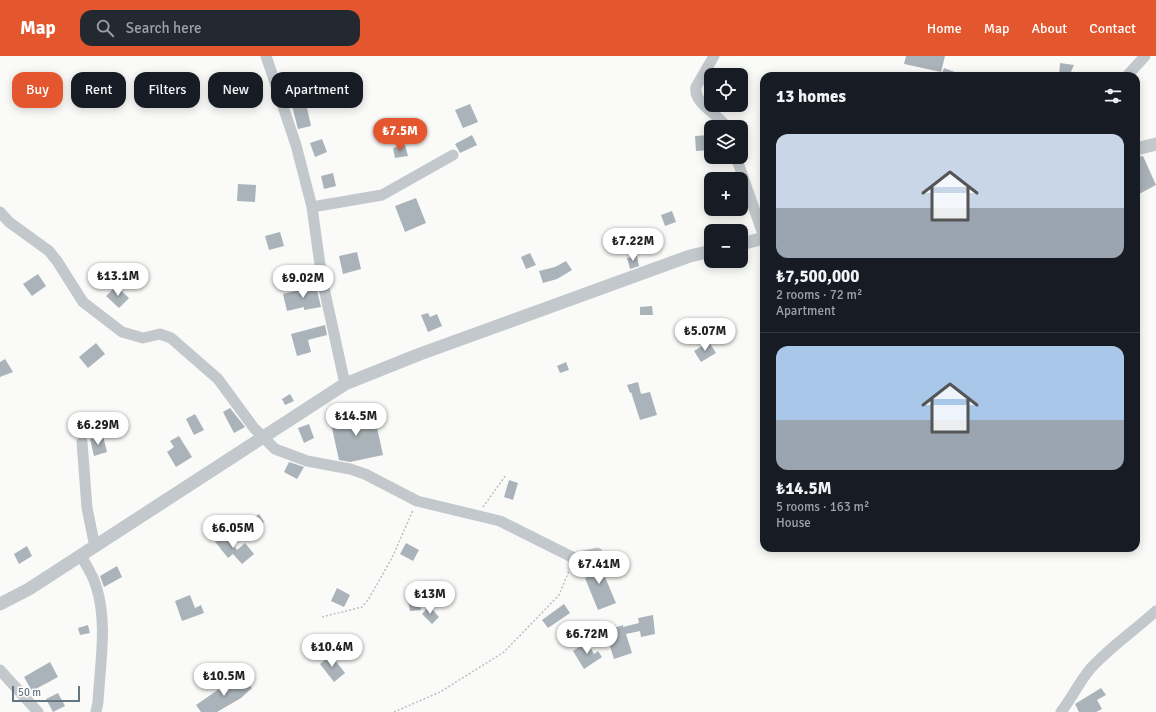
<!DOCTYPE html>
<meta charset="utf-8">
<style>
:root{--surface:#171b24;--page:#242831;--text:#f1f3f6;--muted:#9ea1a6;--line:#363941;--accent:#e4572e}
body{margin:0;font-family:Signika,sans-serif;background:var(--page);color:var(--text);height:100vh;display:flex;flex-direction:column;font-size:15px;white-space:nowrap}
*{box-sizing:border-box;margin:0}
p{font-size:13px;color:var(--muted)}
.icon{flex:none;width:22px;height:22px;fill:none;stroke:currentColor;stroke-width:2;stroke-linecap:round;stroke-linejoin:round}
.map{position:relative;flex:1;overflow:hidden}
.details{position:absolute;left:760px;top:16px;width:380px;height:480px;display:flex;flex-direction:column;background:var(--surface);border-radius:12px;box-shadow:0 2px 10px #0003}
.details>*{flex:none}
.banner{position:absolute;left:12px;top:16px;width:380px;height:36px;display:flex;gap:8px}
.buttons{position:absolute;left:704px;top:12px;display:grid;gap:8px}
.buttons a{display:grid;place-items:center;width:44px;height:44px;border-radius:8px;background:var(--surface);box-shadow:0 2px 10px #0003;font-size:20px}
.scale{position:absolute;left:12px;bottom:10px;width:68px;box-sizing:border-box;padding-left:4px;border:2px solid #657683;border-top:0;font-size:11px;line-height:14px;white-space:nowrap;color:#657683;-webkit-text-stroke:3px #fff;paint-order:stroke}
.price{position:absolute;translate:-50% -34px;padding:0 9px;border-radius:14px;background:#fff;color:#222;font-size:13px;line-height:26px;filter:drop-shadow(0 1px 2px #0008)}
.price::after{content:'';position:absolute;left:50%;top:24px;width:12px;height:9px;margin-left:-6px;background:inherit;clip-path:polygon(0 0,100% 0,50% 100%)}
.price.on{background:var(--accent);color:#fff}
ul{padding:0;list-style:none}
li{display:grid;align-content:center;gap:8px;height:212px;padding:0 16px}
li+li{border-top:1px solid var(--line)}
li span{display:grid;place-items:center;height:124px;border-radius:12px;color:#555}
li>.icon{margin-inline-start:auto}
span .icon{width:72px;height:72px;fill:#fffc;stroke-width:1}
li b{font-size:17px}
h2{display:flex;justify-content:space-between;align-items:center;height:48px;padding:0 16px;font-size:17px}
.pill{padding:0 14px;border-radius:12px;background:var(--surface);box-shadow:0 2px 10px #0003;font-size:14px;line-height:36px}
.pill.on{background:var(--accent);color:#fff}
header{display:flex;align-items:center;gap:24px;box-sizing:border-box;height:56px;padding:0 20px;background:var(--accent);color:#fff}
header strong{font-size:19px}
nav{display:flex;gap:22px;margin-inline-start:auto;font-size:14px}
.search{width:280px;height:36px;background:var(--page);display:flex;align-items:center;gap:10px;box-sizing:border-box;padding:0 14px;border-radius:12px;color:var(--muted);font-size:15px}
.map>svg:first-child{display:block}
.building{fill:#aab3b9}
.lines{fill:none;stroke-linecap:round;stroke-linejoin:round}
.path{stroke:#bbbfc2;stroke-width:1.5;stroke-dasharray:2 2;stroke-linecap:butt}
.minor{stroke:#c3c8cc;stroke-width:11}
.tertiary{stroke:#c3c8cc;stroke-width:13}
</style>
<header>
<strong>Map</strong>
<div class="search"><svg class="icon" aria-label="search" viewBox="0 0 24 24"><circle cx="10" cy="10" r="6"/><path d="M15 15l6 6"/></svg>Search here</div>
<nav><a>Home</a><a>Map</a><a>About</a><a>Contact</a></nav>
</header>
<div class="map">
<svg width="1156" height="656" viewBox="0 0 1156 656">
<rect width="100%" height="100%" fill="#fafaf8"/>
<path class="building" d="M906 0H945L941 16 904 8Z
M1060 7 1074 9 1069 20H1059Z
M944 12 963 19V20H941Z
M306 47 311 70 298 73 292 50Z
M470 48 478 66 463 72 455 54Z
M472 79 477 89 460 97 455 88Z
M711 79V94L696 95 695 80Z
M322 83 327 96 315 101 310 87Z
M405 89 408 100 395 102 393 92Z
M1143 100 1156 129 1139 138 1136 133V101Z
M333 117 336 130 324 133 321 120Z
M238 128 256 129 255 146 237 145Z
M416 142 426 167 405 176 395 150Z
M672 155 676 166 665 170 661 159Z
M280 176 284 190 269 194 265 180Z
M357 196 361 213 343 218 339 200Z
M530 197 536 209 526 213 521 201Z
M637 200 639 210 630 213 627 202Z
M566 205 572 214 557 223 543 227 539 215 555 211Z
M38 218 46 230 32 240 23 228Z
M116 230 129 242 119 252 106 240Z
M316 230 321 251 304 254V251L287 255 283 238Z
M652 250 653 259H640V251Z
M428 257 430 261 437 258 442 270 428 276 421 259Z
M325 269 327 279 308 284 311 296 297 300 291 278Z
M709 286 716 297 701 306 694 295Z
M96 287 105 298 88 312 79 301Z
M5 303 13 316 0 321V306Z
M566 306 569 314 560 317 557 310Z
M638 326 641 338 650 336 657 359 640 364 631 336 630 337 627 329Z
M290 338 294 345 285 349 282 343Z
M230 352 245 371 234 377 223 356Z
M369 352V368L376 367 383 399 350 406 339 404 330 363 355 358V353Z
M195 358 204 374 194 379 186 363Z
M309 368 314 382 304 387 298 372Z
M103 380 107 396 94 400 90 383Z
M179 380 192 401 176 411 167 396 174 391 170 385Z
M289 406 304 411 297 423 284 416Z
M509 424 518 427 513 444 504 441Z
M259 458 264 466 254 473 248 465Z
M222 476 237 494 245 487 254 498 242 508 233 498 228 502 213 483Z
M406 487 419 494 413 505 400 498Z
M27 490 32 500 19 508 14 498Z
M602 502 606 512 602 514 616 547 598 554 585 522 591 520 586 509Z
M117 510 122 521 104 531 100 520Z
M337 532 350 539 344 551 331 545Z
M190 539 195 552 201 549 204 557 182 565 175 545Z
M419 539 421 554 410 555 407 540Z
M564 548 570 557 548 572 542 564Z
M429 550 439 561 432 568 422 558Z
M653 559 655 578 641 581 640 575 626 578 632 597 614 603 605 575 623 569V571L639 567 638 562Z
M88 569 90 577 80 579 78 572Z
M587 586 594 598 598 595 602 601 584 613 573 595Z
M331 599 345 617 334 626 320 608Z
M50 606 58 621 32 635 24 621Z
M242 621 252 632 241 642 217 656H201L196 649 222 631 225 636Z
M1101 632 1106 639 1097 644 1102 653 1096 656H1079L1075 648Z
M58 637 65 650 53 656 46 643Z"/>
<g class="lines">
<path class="path" d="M483 451 506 419
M322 561 362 551 368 544 392 502 413 454
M394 656 440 636 504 596 559 539 571 510"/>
<path class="minor" d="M266 0 296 89 312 151 322 223 345 328
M714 0 696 31C693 48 719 58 726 71
M1127 20 1145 0
M736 101 764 181
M312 151 382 139 453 99
M0 156 9 166 49 195 57 205 83 246 122 276 143 282 160 278 171 282 218 323 254 372 275 393 307 405 350 413 365 418 417 445 500 465 574 502 597 497
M82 386 87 452 95 491
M81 500C86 509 93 519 96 530 108 566 100 608 98 646L96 656
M0 614 38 656
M1061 656C1072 642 1079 626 1091 612 1110 591 1135 574 1156 555"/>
<path class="tertiary" d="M1136 93 1156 88
M741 188 764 182
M0 548 29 533 345 328 420 298 690 200 711 195"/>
</g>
</svg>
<div class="buttons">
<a><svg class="icon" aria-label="locate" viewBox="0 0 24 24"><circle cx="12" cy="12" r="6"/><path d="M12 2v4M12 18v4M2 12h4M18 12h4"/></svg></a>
<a><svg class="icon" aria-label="layers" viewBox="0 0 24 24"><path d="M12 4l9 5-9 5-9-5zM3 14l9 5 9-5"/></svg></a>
<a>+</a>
<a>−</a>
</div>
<div class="scale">50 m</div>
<b class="price on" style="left:400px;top:96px">₺7.5M</b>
<b class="price" style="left:633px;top:206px">₺7.22M</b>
<b class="price" style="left:118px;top:241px">₺13.1M</b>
<b class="price" style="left:303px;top:243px">₺9.02M</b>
<b class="price" style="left:705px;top:296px">₺5.07M</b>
<b class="price" style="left:356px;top:381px">₺14.5M</b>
<b class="price" style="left:98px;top:390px">₺6.29M</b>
<b class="price" style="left:233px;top:493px">₺6.05M</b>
<b class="price" style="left:599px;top:529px">₺7.41M</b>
<b class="price" style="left:430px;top:559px">₺13M</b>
<b class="price" style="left:587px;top:599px">₺6.72M</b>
<b class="price" style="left:332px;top:612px">₺10.4M</b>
<b class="price" style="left:224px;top:641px">₺10.5M</b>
<div class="banner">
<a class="pill on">Buy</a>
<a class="pill">Rent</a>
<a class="pill">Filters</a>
<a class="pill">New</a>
<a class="pill">Apartment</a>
</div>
<section class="details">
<h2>13 homes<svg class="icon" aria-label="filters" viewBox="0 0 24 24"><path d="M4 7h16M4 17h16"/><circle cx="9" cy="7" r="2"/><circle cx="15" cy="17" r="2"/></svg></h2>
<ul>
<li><span style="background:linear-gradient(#c9d6e8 60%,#9aa5b1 0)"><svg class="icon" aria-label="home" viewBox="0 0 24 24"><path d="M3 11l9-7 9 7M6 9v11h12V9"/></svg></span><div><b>₺7,500,000</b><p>2 rooms · 72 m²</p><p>Apartment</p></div></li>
<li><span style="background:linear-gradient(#a9c7e8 60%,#9aa5b1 0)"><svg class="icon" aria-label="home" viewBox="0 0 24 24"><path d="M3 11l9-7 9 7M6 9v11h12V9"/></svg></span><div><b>₺14.5M</b><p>5 rooms · 163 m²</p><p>House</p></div></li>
</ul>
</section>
</div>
